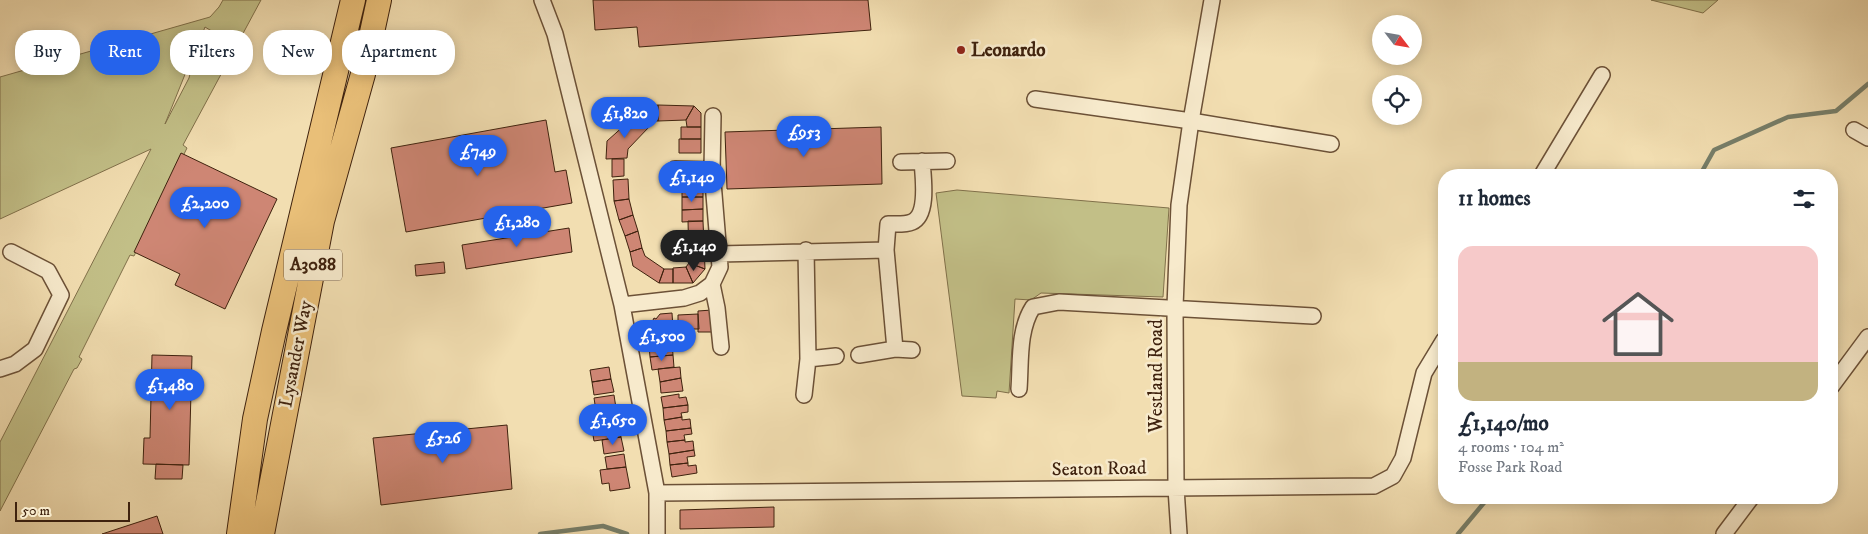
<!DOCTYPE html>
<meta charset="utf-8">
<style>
:root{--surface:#fff;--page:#f6f6f7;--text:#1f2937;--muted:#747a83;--line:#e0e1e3;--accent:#2563eb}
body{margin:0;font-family:"IM FELL DW Pica",serif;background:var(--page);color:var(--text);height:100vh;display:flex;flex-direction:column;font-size:19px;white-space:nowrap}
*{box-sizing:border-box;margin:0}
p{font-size:16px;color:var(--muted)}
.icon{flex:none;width:28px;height:28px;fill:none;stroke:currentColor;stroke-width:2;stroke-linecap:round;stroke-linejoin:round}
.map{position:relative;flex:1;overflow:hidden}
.sheet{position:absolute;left:1438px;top:169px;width:400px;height:335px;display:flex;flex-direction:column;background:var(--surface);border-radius:20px;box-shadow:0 2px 12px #0003}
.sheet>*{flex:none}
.hud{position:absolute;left:15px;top:30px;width:475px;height:45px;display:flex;gap:10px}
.needle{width:32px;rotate:121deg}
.controls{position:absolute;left:1372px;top:15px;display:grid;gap:10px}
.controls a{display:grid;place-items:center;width:50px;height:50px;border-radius:50%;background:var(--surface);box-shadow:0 2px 12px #0003;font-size:25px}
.scale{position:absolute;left:15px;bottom:12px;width:115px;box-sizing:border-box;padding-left:5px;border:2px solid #3f220e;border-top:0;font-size:14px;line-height:18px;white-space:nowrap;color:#3f220e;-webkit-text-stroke:4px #f7eacc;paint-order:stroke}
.price{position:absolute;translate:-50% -42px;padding:0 11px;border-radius:18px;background:var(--accent);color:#fff;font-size:16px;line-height:32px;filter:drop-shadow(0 1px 2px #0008)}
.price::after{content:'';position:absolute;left:50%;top:30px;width:15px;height:11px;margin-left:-8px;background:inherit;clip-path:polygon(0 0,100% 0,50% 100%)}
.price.active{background:#222;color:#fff}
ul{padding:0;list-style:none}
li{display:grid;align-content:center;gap:10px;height:265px;padding:0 20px}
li+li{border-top:1px solid var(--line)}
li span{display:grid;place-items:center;height:155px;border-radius:15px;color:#555}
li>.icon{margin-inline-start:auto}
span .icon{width:90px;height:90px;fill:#fffc;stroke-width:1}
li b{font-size:21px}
h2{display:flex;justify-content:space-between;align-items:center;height:60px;padding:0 20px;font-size:21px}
.chip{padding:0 18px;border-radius:20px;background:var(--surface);box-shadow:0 2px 12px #0003;font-size:18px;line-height:45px}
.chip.active{background:var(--accent);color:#fff}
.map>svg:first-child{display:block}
.green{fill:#c2bf87;stroke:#80704a;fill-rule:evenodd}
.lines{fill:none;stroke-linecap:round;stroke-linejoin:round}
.stream{stroke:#777f6a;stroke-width:4.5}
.building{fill:#ce8674;stroke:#3f220e}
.minor-casing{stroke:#6c5137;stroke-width:18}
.primary-casing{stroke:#3f220e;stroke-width:26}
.minor{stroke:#f7eacc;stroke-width:15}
.primary{stroke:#e9bf78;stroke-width:24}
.poi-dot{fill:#8f2418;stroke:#f7eacc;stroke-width:2}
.labels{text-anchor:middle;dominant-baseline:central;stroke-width:5;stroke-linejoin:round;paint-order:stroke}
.shield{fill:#f7eacc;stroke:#765e47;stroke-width:1}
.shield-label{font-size:18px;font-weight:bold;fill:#3f220e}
.poi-label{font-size:19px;font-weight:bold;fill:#3f220e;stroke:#f7eacc;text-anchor:start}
.street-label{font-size:19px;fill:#3f220e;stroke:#f7eacc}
</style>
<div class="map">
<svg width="1868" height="534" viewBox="0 0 1868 534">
<rect width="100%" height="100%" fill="#f2deb1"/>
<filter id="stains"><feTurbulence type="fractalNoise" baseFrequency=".004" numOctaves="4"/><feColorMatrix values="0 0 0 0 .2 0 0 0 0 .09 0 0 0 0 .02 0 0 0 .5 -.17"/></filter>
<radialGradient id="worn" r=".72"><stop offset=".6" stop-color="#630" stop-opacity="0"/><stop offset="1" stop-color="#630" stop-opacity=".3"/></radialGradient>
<path class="green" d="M223 0H261L183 145 187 148 134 256 130 255 79 357 82 359 77 368 74 369 0 511V442L151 149 0 219V77L210 17 219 7ZM205 27 215 33 203 48 193 57ZM190 62 192 66 189 78 165 124Z
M1651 0H1718L1703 13Z
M957 190 1169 208 1163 297 1041 293 1031 300 1015 299 1009 393 997 391 996 398 962 396 936 193Z"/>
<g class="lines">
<path class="stream" d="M1700 175 1714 150 1788 117 1836 111 1868 84
M540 534 603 526 627 534
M1458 534 1488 498"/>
</g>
<path class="building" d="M593 0H868L871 30 639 47 637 27 595 30Z
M658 105 694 106 686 120 658 121Z
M658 105V121H653L647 126 636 115 647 106Z
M694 106 701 113V127H687L686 120Z
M636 115 649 127 628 149 627 158 606 159 607 141Z
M546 120 555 172 566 170 572 203 406 232 391 148Z
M681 127H701V139H681Z
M881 127 882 184 727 189 725 132Z
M679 139H701V153H679Z
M181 153 277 199 225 309 175 285 180 274 134 252Z
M612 159H624V176L612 177Z
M628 179 629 199 614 201 613 180Z
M703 185V197H682V186Z
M682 197H703V209L682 210Z
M629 199 633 215 619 220 614 201Z
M703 209V221L682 222V210Z
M633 215 638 231 625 236 619 220Z
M688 221H703L705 269 689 263Z
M569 228 572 252 466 269 462 245Z
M638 231 642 248 630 252 625 236Z
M642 248 645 256 664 269 659 283 633 266 630 252Z
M444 262 445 273 416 276 415 265Z
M689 263 705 269 693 283 686 267Z
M686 267 693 283H673V268Z
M664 269H673V283H659Z
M712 310V332H698V311Z
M672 313 673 328 667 329 663 336V343L649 345 647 332 654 318 656 319 660 314Z
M698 314 699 329H678V315Z
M672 342 673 355 650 357 649 345Z
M152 355 192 356 189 465 143 464 144 438H150Z
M673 355 674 367 652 370 650 357Z
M609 367 611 379 592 382 590 370Z
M680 367 681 378 660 382 658 369Z
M681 378 683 391 661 393 660 382Z
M611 379 614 392 594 395 592 382Z
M679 394V398L686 397 688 405 663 408 661 397Z
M614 395 616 408 596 411 594 398Z
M688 405V412L681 413 682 417 664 420 663 408Z
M616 408 618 420 598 423 596 411Z
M682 417V420L690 419 691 428 666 431 664 420Z
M507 425 512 489 381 505 373 438Z
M619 425 621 437 594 441 592 429Z
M691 428 692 434 684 435 685 440 667 442 666 431Z
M621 437 624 451 604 454 602 440Z
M685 440V442L693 441 694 450 669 454 667 442Z
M694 450 695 456 687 457 688 463 670 465 669 454Z
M624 454 626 467 607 469 605 457Z
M688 463V466L696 465 697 473 672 477 670 465Z
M156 464 183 465 182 479H155Z
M626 467 630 488 610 491 609 483 602 484 600 470Z
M774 507V527L680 529V510Z
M157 516 163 534H102Z"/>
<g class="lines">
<defs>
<path id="minor" d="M542 0 555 34 622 305 657 493V534
M1035 99 1191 121 1331 144
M1854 130 1868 138
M901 162 947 161
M675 169 712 170
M1542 175 1602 75
M718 254 886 250
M712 284 717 308 721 347
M622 305 684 298 700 293 712 284 720 267 712 170 713 116
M895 349 886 250 888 224C895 224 905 225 912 222 929 215 923 176 922 161
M859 355 895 349 912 350
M808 359 836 356
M0 369 15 364 35 349 61 295 48 271 11 252
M1831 387 1868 337
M1019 389C1021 362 1018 330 1033 307L1059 302 1313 316
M804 395 808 359 806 250
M657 493 1374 486 1393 476 1403 458 1424 373 1444 340
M1179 534 1176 488 1175 307 1179 205 1191 121 1212 0
M1724 534 1751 498"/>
<path id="primary" d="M239 534 255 419 274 331 353 0
M262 534 322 221 363 74 379 0"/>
</defs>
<use href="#minor" class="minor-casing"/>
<use href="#primary" class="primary-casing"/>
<use href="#minor" class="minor"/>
<use href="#primary" class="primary"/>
</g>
<circle class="poi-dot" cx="961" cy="50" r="5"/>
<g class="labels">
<rect class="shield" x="284" y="249.5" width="58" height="31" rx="4"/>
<g class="shield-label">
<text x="313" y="265">A3088</text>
</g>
<g class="poi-label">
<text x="971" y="50">Leonardo</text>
</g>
<g class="street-label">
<text transform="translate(296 354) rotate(-79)">Lysander Way</text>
<text transform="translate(1156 376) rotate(-90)">Westland Road</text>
<text transform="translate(1099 469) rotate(-1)">Seaton Road</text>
</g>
</g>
<rect width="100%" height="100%" filter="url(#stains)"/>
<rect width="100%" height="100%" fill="url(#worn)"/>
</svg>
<div class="controls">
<a><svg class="needle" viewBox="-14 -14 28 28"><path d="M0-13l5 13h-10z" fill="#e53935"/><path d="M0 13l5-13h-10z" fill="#747a83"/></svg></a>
<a><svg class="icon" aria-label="locate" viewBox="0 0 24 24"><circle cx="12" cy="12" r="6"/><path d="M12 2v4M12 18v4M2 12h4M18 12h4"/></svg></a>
</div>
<div class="scale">50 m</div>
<b class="price" style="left:625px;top:139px">£1,820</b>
<b class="price" style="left:804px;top:158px">£953</b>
<b class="price" style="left:478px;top:177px">£749</b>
<b class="price" style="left:692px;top:203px">£1,140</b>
<b class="price" style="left:205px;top:229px">£2,200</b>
<b class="price" style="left:517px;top:248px">£1,280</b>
<b class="price active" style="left:694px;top:272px">£1,140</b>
<b class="price" style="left:662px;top:362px">£1,500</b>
<b class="price" style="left:170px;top:411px">£1,480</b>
<b class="price" style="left:613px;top:446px">£1,650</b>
<b class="price" style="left:443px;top:464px">£526</b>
<div class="hud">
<a class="chip">Buy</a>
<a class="chip active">Rent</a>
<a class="chip">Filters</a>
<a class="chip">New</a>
<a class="chip">Apartment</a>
</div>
<section class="sheet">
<h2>11 homes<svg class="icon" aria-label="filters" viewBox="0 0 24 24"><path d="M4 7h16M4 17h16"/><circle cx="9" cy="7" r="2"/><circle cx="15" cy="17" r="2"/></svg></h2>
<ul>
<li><span style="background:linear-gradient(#f6c9c9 75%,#c2b280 0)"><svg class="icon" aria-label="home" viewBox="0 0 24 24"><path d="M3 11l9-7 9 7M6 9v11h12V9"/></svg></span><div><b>£1,140/mo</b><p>4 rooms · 104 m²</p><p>Fosse Park Road</p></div></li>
</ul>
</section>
</div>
